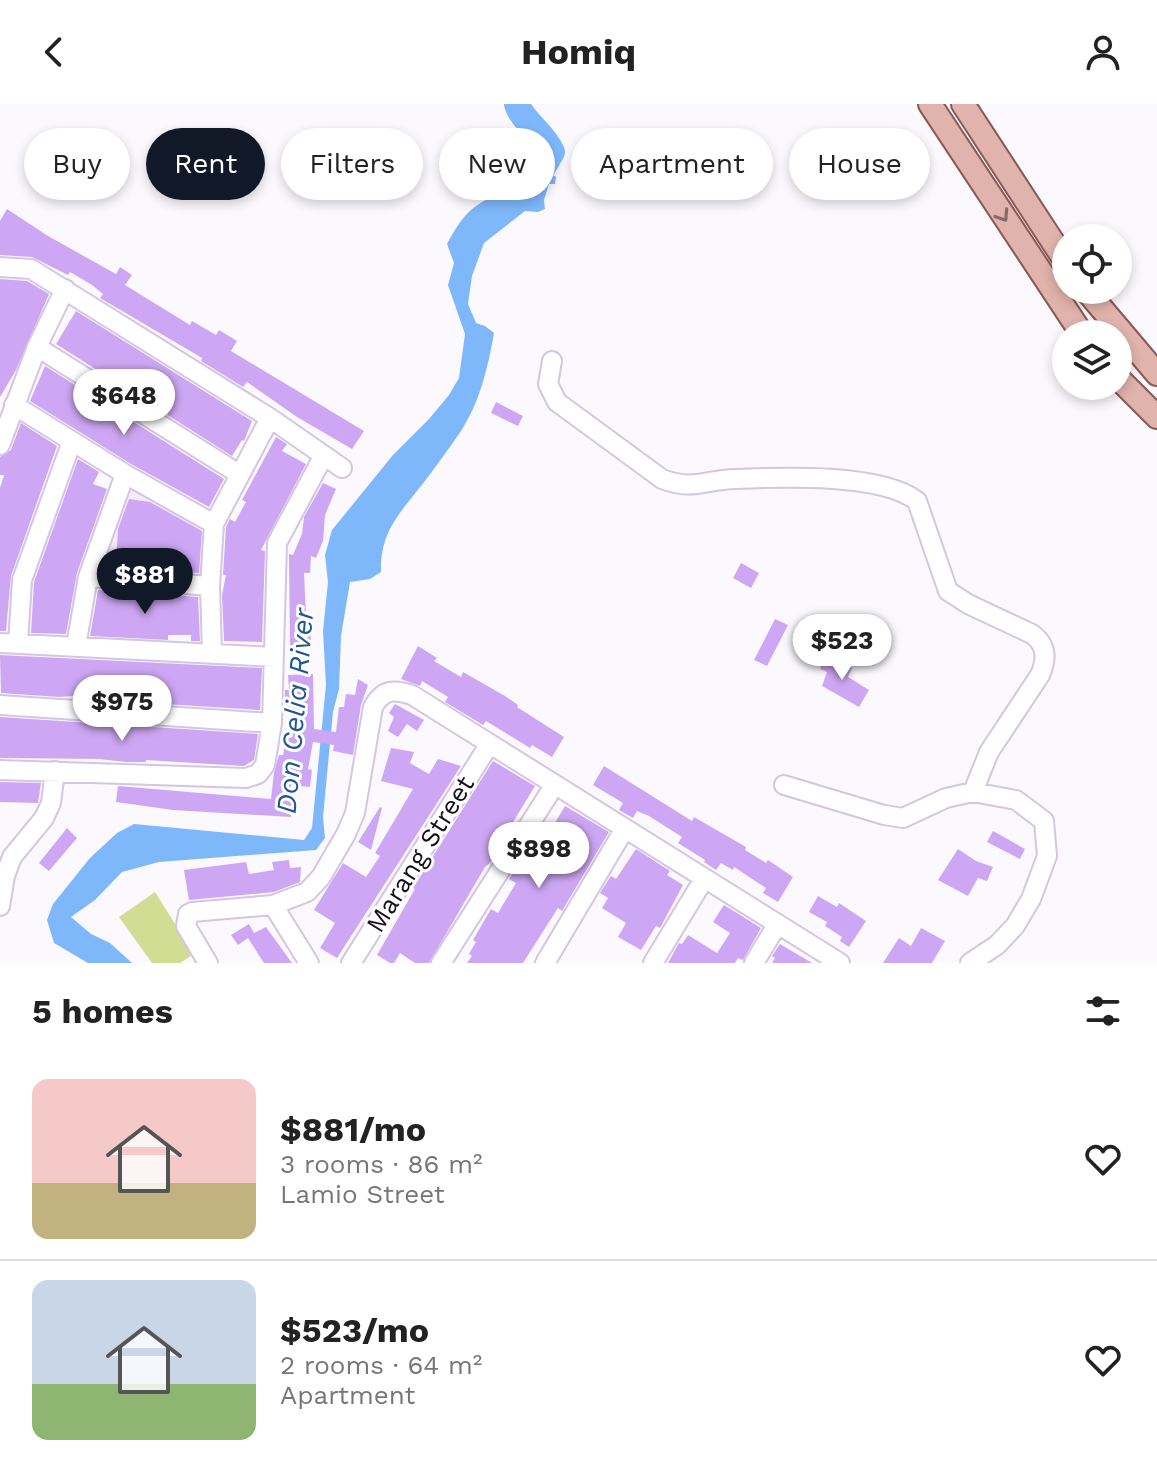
<!DOCTYPE html>
<meta charset="utf-8">
<style>
:root{--surface:#fff;--page:#f6f6f6;--text:#222;--muted:#767676;--line:#e0e0e0;--accent:#111827}
body{margin:0;font-family:"Work Sans",sans-serif;background:var(--page);color:var(--text);height:100vh;display:flex;flex-direction:column;font-size:30px;white-space:nowrap}
*{box-sizing:border-box;margin:0}
p{font-size:26px;color:var(--muted)}
.icon{flex:none;width:44px;height:44px;fill:none;stroke:currentColor;stroke-width:2;stroke-linecap:round;stroke-linejoin:round}
.map{position:relative;height:859px;overflow:hidden}
.panel{display:flex;flex-direction:column;background:var(--surface);flex:1}
.panel>*{flex:none}
.banner{position:absolute;left:24px;top:24px;width:1110px;height:72px;display:flex;gap:16px}
.controls{position:absolute;left:1052px;top:120px;display:grid;gap:16px}
.controls a{display:grid;place-items:center;width:80px;height:80px;border-radius:50%;background:var(--surface);box-shadow:0 4px 12px #0003;font-size:40px}
.price{position:absolute;translate:-50% -68px;padding:0 18px;border-radius:28px;background:#fff;color:#222;font-size:26px;line-height:52px;filter:drop-shadow(0 2px 4px #0008)}
.price::after{content:'';position:absolute;left:50%;top:48px;width:24px;height:18px;margin-left:-12px;background:inherit;clip-path:polygon(0 0,100% 0,50% 100%)}
.price.current{background:var(--accent);color:#fff}
ul{padding:0;list-style:none}
li{display:flex;align-items:center;gap:24px;height:200px;padding:0 32px}
li+li{border-top:2px solid var(--line)}
li span{display:grid;place-items:center;flex:none;width:224px;height:160px;border-radius:16px;color:#555}
li>.icon{margin-inline-start:auto}
span .icon{width:96px;height:96px;fill:#fffc;stroke-width:1}
li b{font-size:34px}
h2{display:flex;justify-content:space-between;align-items:center;height:96px;padding:0 32px;font-size:34px}
.pill{padding:0 28px;border-radius:36px;background:var(--surface);box-shadow:0 4px 12px #0003;font-size:28px;line-height:72px}
.pill.current{background:var(--accent);color:#fff}
header{display:flex;justify-content:space-between;align-items:center;height:104px;padding:0 32px;background:var(--surface);font-size:36px;font-weight:700}
.map>svg:first-child{display:block}
.education{fill:#f8eafe}
.green{fill:#d2dd94}
.water{fill:#7eb8fb}
.lines{fill:none;stroke-linecap:round;stroke-linejoin:round}
.river{stroke:#7eb8fb;stroke-width:26}
.building{fill:#cea7f4}
.minor-casing{stroke:#d4c6e3;stroke-width:22}
.major-casing{stroke:#8b5954;stroke-width:26}
.minor{stroke:#fff;stroke-width:18}
.major{stroke:#e0b3ac;stroke-width:22}
.oneway{stroke:#856a6a}
.labels{text-anchor:middle;dominant-baseline:central;stroke-width:6;stroke-linejoin:round;paint-order:stroke}
.street-label{font-size:26px;fill:#15101a;stroke:#fff}
.water-label{font-size:28px;font-style:italic;fill:#1e5794;stroke:#fff}
</style>
<header><svg class="icon" aria-label="back" viewBox="0 0 24 24"><path d="M15 5l-7 7 7 7"/></svg>Homiq<svg class="icon" aria-label="person" viewBox="0 0 24 24"><circle cx="12" cy="8" r="4"/><path d="M4 21q1-7 8-7t8 7"/></svg></header>
<div class="map">
<svg width="1157" height="859" viewBox="0 0 1157 859">
<rect width="100%" height="100%" fill="#fbf8fe"/>
<path class="education" d="M127 374 211 421 207 479 92 471Z"/>
<path class="green" d="M155 788 194 850 180 859H152L119 813Z"/>
<path class="water" d="M542 65 556 73 555 80H549L544 96 545 105 538 108 525 107 484 139 472 172 468 200 476 219 485 222 494 229C488 263 480 298 461 327 448 346 434 365 421 382 398 411 380 429 381 468L370 475 350 478 341 532 339 585 333 608 323 713 325 734 316 746 159 758 122 768 95 796 71 813 91 830 110 839 132 859H88L54 839 47 816 53 800 90 754 117 729 134 720 304 736 312 724 326 581 323 527 328 478 325 451 332 426 393 351 429 315 449 291 459 274 465 230 448 181 454 159 447 140C455 125 464 109 479 100 498 87 519 88 533 68Z"/>
<g class="lines">
<path class="river" d="M517 0C522 17 543 28 552 48L542 65 517 89"/>
</g>
<path class="building" d="M7 105 48 132 116 170 120 163 132 171 125 181 190 221 192 217 216 231 219 226 237 237 231 247 364 327 352 345 297 313 247 278 243 283 201 257 202 254 100 194 103 190 92 181 70 168 68 171 32 153 0 151V117Z
M0 175 27 177 49 190 16 266 0 293Z
M76 207 252 317 244 337 242 336 232 352 56 240Z
M45 262 224 375 209 403 131 360 30 297Z
M496 298 523 312 518 322 491 309Z
M21 319 57 342 11 472 6 527H0V384L4 371H0V353L11 346Z
M276 333 287 340 282 347 306 360 261 446 265 447 262 538 224 537 222 491 226 471H223L226 423 230 415 235 418 246 398 242 396Z
M78 355 99 368 93 380 107 385 77 469 66 530 31 529 34 478Z
M323 379 336 385 325 411 323 437 316 454 311 452 310 469H304L306 511H310L311 545 290 543 289 450 293 451 302 430 304 413Z
M129 395 150 398 202 427 199 469 116 460 118 425Z
M741 459 759 469 751 484 733 474Z
M98 486 198 493 200 537H191V531H168V536L90 532Z
M775 515 788 521 767 562 754 556Z
M418 542 437 554 434 557 461 573 463 568 505 592 518 601 517 603 564 633 552 653 532 641 530 644 486 617 483 621 445 598 448 593 422 577 420 582 401 575Z
M0 551 262 564 260 606 100 596 101 590 59 593 1 589Z
M827 551 852 564 848 573 869 586 859 603 822 582 827 568 820 565Z
M313 570 314 625 336 628 339 603H344L346 590 355 591 358 575 368 581 361 601 353 651 333 647 334 641 313 638 308 665 312 666 310 683 291 681V713L173 706 116 698 118 682 271 695 274 668 279 651H283L291 609H284L285 586H289L288 571Z
M395 600 424 616 417 627 407 620 398 633 388 627 394 613 389 609Z
M0 613 258 630 254 656 244 662 146 656V658H126L99 655 0 654Z
M391 644 414 648 410 659 429 670 438 655 461 662 337 854 320 844 335 819 314 806 343 759 366 773 380 752 375 749 413 685 381 677Z
M493 657 535 682 513 718 515 720 492 757 485 763 429 859H415L400 849 394 859H390L377 851 415 785 413 784Z
M604 662 692 717 694 713 746 743 745 746 766 759 768 756 793 773 778 798 763 789 766 784 734 763 733 766 721 759 716 766 704 758 705 756 678 739 682 733 649 712 637 707 633 714 619 706 623 699 593 681Z
M0 678 41 679 38 699 0 698Z
M565 702 609 728 562 807 558 804 523 859H467L472 852 469 850 476 838 473 836 491 805 498 809 516 779 509 775 526 748 532 751 550 720 553 722Z
M380 703 382 704 371 746 358 738Z
M67 724 77 734 49 767 39 759Z
M993 727 1025 745 1020 755 987 738Z
M636 745 670 767 667 771 683 781 660 824 656 822 641 846 618 833 626 819 602 804 608 794 600 789 611 772 616 775Z
M958 745 976 757 993 763 987 777 978 774 968 792 938 776Z
M289 756 290 764 301 763 300 778 274 788 189 796 184 766 246 758 249 770 274 766 272 758Z
M818 792 837 803 839 799 866 817 849 843 840 837 842 833 825 822 827 818 809 808Z
M724 801 761 824 743 856 738 854 735 859H668L679 839 682 840 688 831 717 849 730 829 713 818Z
M249 820 254 829 266 823 292 859H264L248 834 238 841 231 831Z
M921 824 945 837 932 859H883L899 834 911 842Z
M780 840 812 859H772L775 854 772 852Z"/>
<g class="lines">
<defs>
<path id="minor" d="M0 163 31 165 270 314 342 364
M37 243 239 370
M552 257 548 280 557 298 662 375C693 387 704 376 735 375 781 373 881 369 917 397L948 487 968 500 1032 530C1047 541 1047 555 1040 571L989 648 973 688
M14 301 125 370 214 420
M0 341 37 243 65 185
M88 473 210 482
M0 539 274 553
M18 540 22 476 72 337
M76 542 88 473 125 370
M212 548 210 482 214 420 270 314
M0 601 272 619
M0 666 246 674 258 670 265 661 272 619 277 439 323 353
M784 681 884 711 903 714 946 694 973 688 1016 696 1044 717 1047 752 1031 795 1015 822 997 841 970 859
M273 801 309 859
M0 802 5 772 12 753 44 714 51 699 55 667
M208 859 186 822 188 810 192 808 273 801 307 788 321 773 346 730 355 709 373 603C383 585 394 585 412 591L840 859
M351 859 489 641
M441 859 554 682
M545 859 624 726
M653 859 704 775
M754 859 777 821"/>
<path id="major" d="M930 0 1082 230
M963 0 1066 158
M1086 186 1157 270
M1118 274 1157 313"/>
</defs>
<use href="#minor" class="minor-casing"/>
<use href="#major" class="major-casing"/>
<use href="#minor" class="minor"/>
<use href="#major" class="major"/>
</g>
<defs><path id="oneway-chevron" d="M-2-3.5L2.5 0L-2 3.5" fill="none" stroke-width="1.6" stroke-linecap="round" stroke-linejoin="round" transform="scale(2)"/></defs>
<use class="oneway" href="#oneway-chevron" transform="translate(1003 112) rotate(57)"/>
<g class="labels">
<g class="street-label">
<text transform="translate(420 750) rotate(-58)">Marang Street</text>
</g>
<g class="water-label">
<text transform="translate(295 607) rotate(-85)">Don Celia River</text>
</g>
</g>
</svg>
<div class="controls">
<a><svg class="icon" aria-label="locate" viewBox="0 0 24 24"><circle cx="12" cy="12" r="6"/><path d="M12 2v4M12 18v4M2 12h4M18 12h4"/></svg></a>
<a><svg class="icon" aria-label="layers" viewBox="0 0 24 24"><path d="M12 4l9 5-9 5-9-5zM3 14l9 5 9-5"/></svg></a>
</div>
<b class="price" style="left:124px;top:333px">$648</b>
<b class="price current" style="left:145px;top:512px">$881</b>
<b class="price" style="left:842px;top:578px">$523</b>
<b class="price" style="left:122px;top:639px">$975</b>
<b class="price" style="left:539px;top:786px">$898</b>
<div class="banner">
<a class="pill">Buy</a>
<a class="pill current">Rent</a>
<a class="pill">Filters</a>
<a class="pill">New</a>
<a class="pill">Apartment</a>
<a class="pill">House</a>
</div>
</div>
<section class="panel">
<h2>5 homes<svg class="icon" aria-label="filters" viewBox="0 0 24 24"><path d="M4 7h16M4 17h16"/><circle cx="9" cy="7" r="2"/><circle cx="15" cy="17" r="2"/></svg></h2>
<ul>
<li><span style="background:linear-gradient(#f6c9c9 65%,#c2b280 0)"><svg class="icon" aria-label="home" viewBox="0 0 24 24"><path d="M3 11l9-7 9 7M6 9v11h12V9"/></svg></span><div><b>$881/mo</b><p>3 rooms · 86 m²</p><p>Lamio Street</p></div><svg class="icon" aria-label="heart" viewBox="0 0 24 24"><path d="M12 20l-8-8c-3-5 5-10 8-4 3-6 11-1 8 4z"/></svg></li>
<li><span style="background:linear-gradient(#c9d6e8 65%,#8fb573 0)"><svg class="icon" aria-label="home" viewBox="0 0 24 24"><path d="M3 11l9-7 9 7M6 9v11h12V9"/></svg></span><div><b>$523/mo</b><p>2 rooms · 64 m²</p><p>Apartment</p></div><svg class="icon" aria-label="heart" viewBox="0 0 24 24"><path d="M12 20l-8-8c-3-5 5-10 8-4 3-6 11-1 8 4z"/></svg></li>
</ul>
</section>
